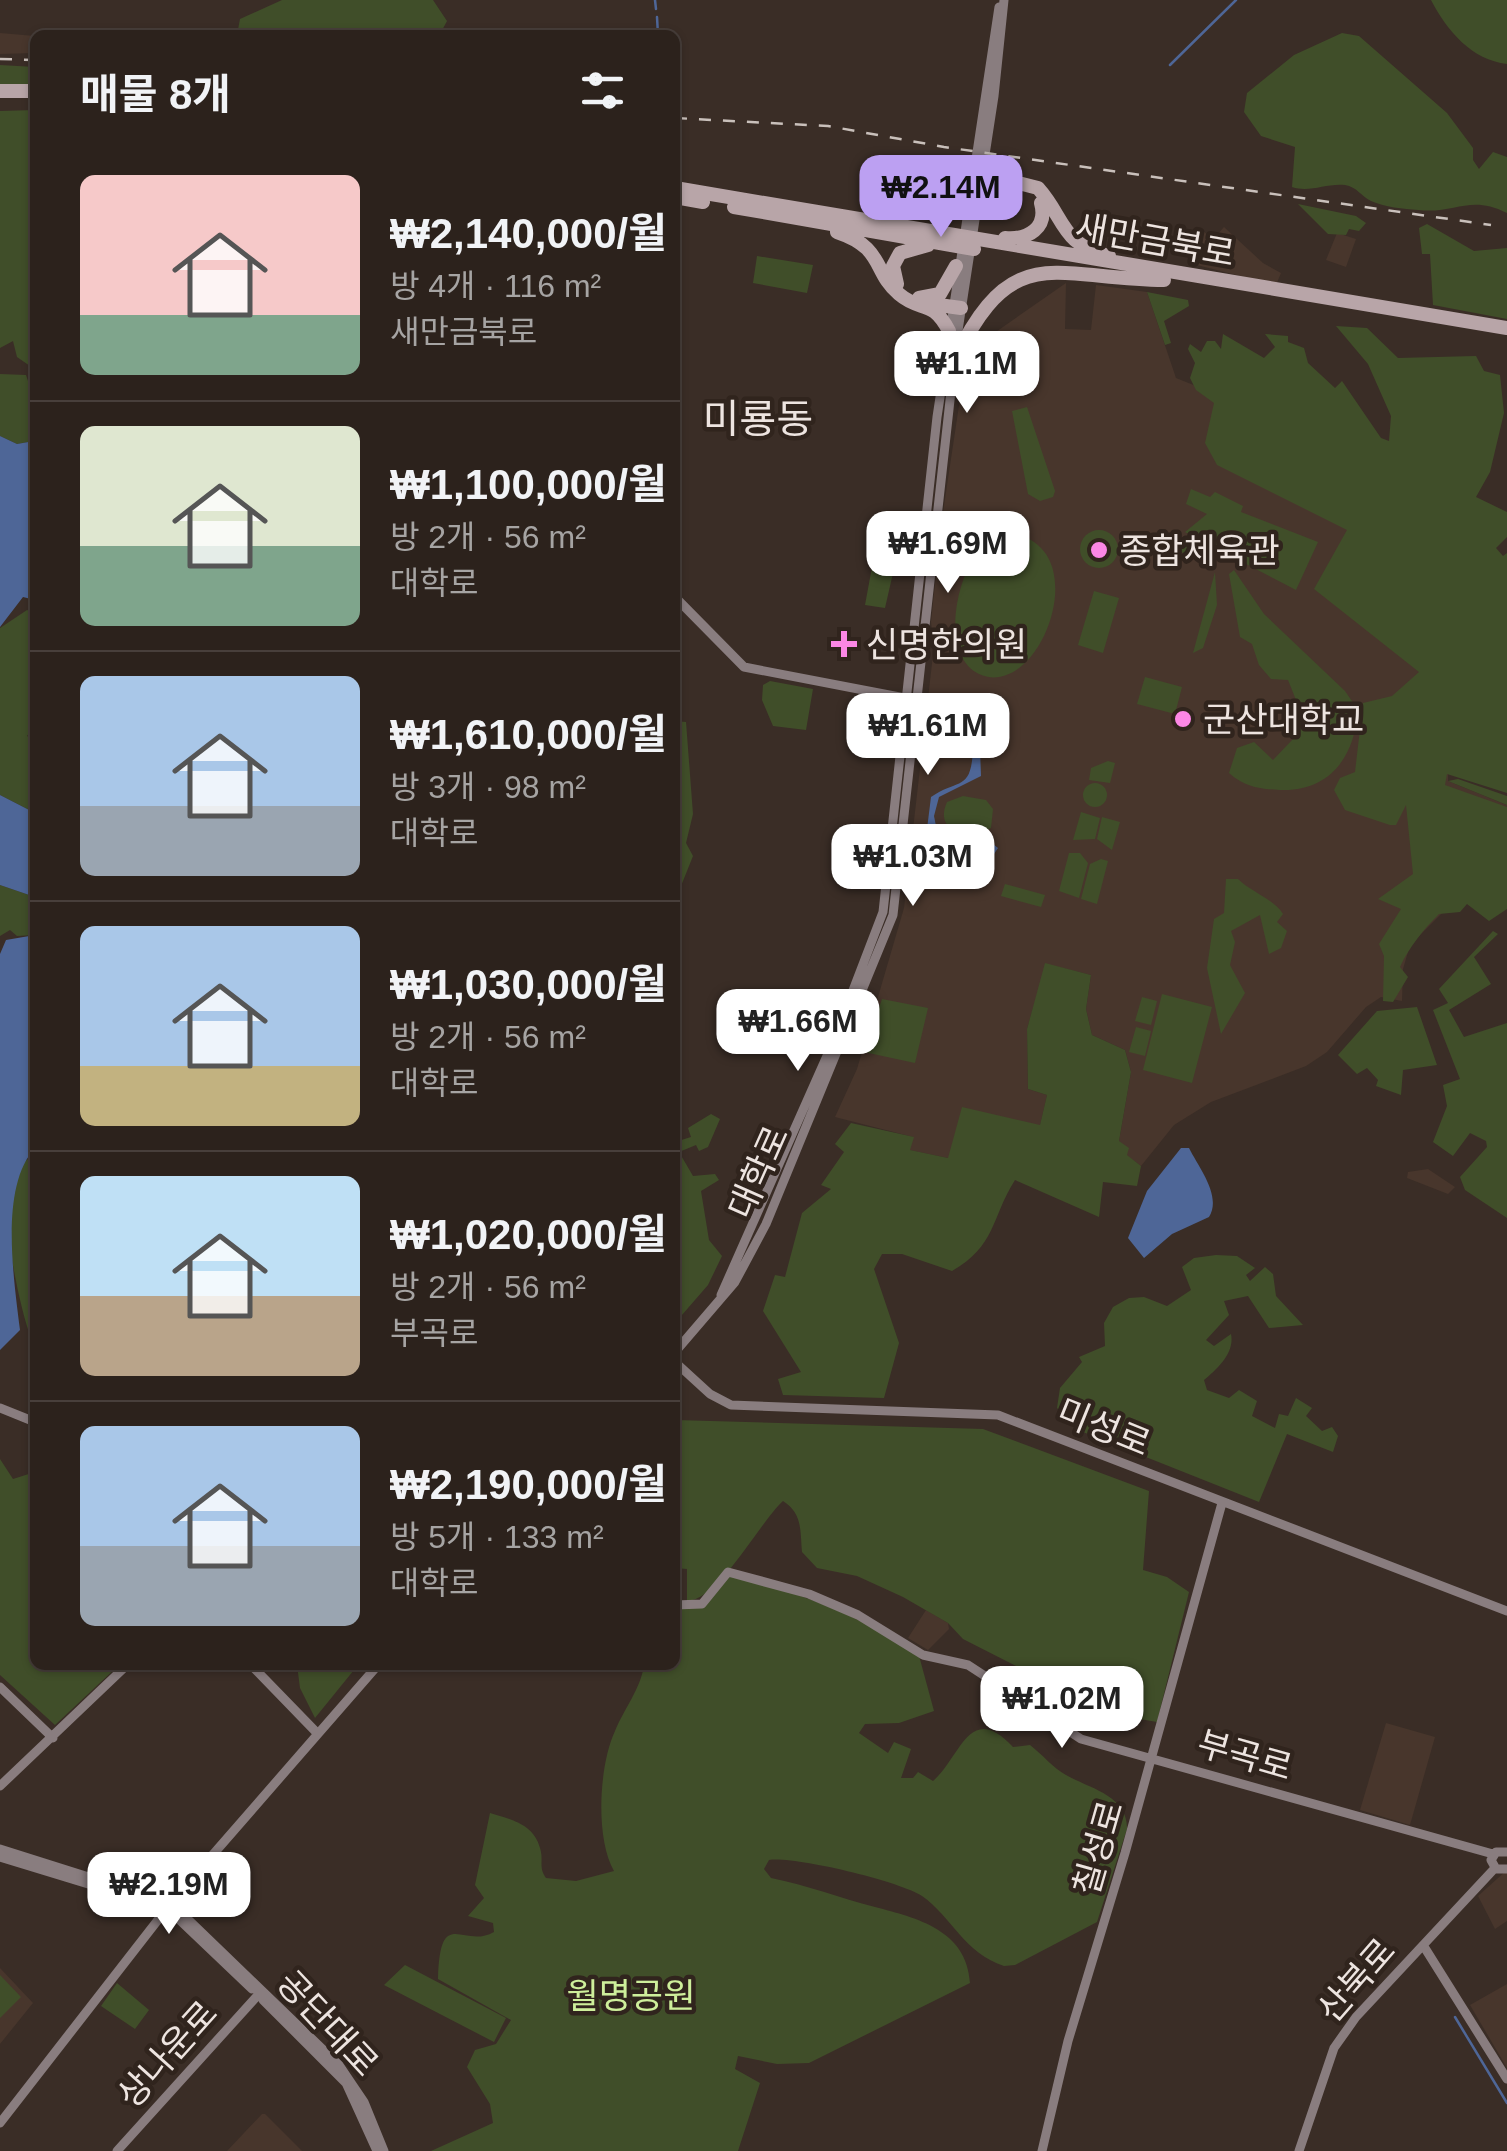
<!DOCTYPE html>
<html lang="ko">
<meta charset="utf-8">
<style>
:root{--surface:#2c221c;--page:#382f29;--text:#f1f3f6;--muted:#a6a4a3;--line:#483f3b;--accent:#bca0f2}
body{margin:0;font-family:Helvetica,"Noto Sans KR",sans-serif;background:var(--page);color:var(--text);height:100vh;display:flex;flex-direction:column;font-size:38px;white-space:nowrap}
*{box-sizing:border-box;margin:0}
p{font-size:32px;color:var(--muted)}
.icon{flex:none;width:55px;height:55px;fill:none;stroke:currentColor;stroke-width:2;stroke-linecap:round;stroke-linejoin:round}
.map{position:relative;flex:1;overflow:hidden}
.sheet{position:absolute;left:30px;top:30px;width:650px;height:1640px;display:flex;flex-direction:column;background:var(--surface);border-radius:15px;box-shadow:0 2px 8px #0004,0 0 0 2px var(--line)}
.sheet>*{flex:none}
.price{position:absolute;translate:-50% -85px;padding:0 22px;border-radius:20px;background:#fff;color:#222;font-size:32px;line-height:65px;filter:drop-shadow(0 2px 5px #0008)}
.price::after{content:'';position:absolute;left:50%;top:60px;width:30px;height:22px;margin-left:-15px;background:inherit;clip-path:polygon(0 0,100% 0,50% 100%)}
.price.on{background:var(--accent);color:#111}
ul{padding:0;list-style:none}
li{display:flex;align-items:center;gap:30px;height:250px;padding:0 50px}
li+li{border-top:2px solid var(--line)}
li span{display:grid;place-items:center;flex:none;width:280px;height:200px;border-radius:15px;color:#555}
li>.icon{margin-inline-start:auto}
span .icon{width:120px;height:120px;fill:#fffc;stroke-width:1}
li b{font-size:42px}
h2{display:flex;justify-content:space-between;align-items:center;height:120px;padding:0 50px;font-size:42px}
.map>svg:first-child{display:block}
.built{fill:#48362c}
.green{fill:#404e29}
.water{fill:#4e6697}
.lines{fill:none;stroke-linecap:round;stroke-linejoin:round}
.stream{stroke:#4e6697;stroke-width:2.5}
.secondary{stroke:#897d7f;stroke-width:9}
.highway{stroke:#b8a5a8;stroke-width:14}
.rail{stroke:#c9c0bb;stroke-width:2.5;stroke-dasharray:12 12;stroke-linecap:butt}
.poi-dot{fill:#fb87e5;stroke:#30241d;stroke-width:4}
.labels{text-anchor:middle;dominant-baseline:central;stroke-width:9;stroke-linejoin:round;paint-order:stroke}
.street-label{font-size:35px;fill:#ede4e0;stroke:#30241d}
.poi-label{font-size:35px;fill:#ede4e0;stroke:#30241d;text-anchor:start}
.park-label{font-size:35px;fill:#ceef9b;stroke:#30241d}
.quarter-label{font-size:40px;fill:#ede4e0;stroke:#30241d}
</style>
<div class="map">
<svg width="1507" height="2151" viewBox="0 0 1507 2151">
<rect width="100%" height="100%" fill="#3a2d26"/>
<path class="built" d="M0 33 35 36V53L0 54Z
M1224 227 1263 263 1281 273 1276 285 1189 263 1203 231 1217 243 1216 236Z
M1337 233 1356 239 1346 267 1326 260Z
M1066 283 1065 329 1091 330 1096 285 1147 292 1176 378 1226 398 1396 531 1448 759V781L1507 805V902L1462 893 1410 945 1403 969 1402 1001 1381 997 1366 1007 1327 1052 1306 1066 1211 1102 1174 1125 1141 1166 1126 1155 1119 1141 1131 1072 1125 1050 1092 1035 1086 1009 1091 975 1046 964 1027 1029 1028 1089 1047 1095 1040 1126 948 1158 909 1150 913 1137 835 1117 857 1069 904 908 934 646 931 622 942 519 967 352Z
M1428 1169 1455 1187 1448 1194 1407 1178 1408 1172Z
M926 1610 948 1623 949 1629 928 1650 908 1638Z
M1386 1723 1435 1737 1410 1825 1360 1810Z
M1507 1870V1921L1495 1929 1478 1896Z
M0 1968 33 2003 0 2044Z
M1507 1984V2068L1470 2005Z
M262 2114H265L302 2151H227Z"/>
<path class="green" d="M282 0H433L447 21 440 34 434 35H237L240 19Z
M1431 0H1507V64C1472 60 1447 31 1431 0Z
M1342 33 1359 36 1447 113 1473 148V160L1479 169 1493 152 1507 157V213C1470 194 1456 214 1418 210 1404 209 1384 207 1371 201 1361 196 1357 187 1345 185 1326 183 1310 193 1292 187L1295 147 1261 136 1244 112 1247 93 1294 55Z
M0 65 35 67V85H0Z
M35 110V364L30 366 17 357 13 341 0 348V111Z
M1298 204 1356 216 1366 223 1359 231 1349 229 1346 235 1328 234Z
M1427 224 1474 251 1507 248V319L1433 305 1430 254H1422L1419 228Z
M757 256 813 265 807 293 753 283Z
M1147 292 1188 300 1189 306 1164 321 1171 343 1165 345Z
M1336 326 1367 328 1398 358 1476 356 1484 371 1500 375 1504 413 1490 472 1476 497 1507 512V537L1496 548 1503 556 1507 553V793L1447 774 1445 785 1507 807V909L1489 921 1467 904 1460 912 1439 914C1424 929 1409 947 1400 967L1408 977 1393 1002 1383 1001 1384 956 1379 944 1401 909 1378 899 1413 874 1406 805 1396 825H1390L1345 810 1334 790 1340 778 1355 772 1363 703 1392 696 1419 672 1314 589 1347 530 1217 465 1205 443 1214 403 1196 390 1190 378 1195 363 1188 349 1190 344 1201 352 1207 341H1215L1221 349 1223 334 1264 358 1275 347 1265 334 1288 336V342L1304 348 1308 363 1335 388 1342 381 1381 438 1389 441 1391 416 1368 364Z
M0 374 26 375 35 402 34 441 17 444 0 436Z
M1027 407 1055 491 1053 497 1040 501 1028 494 1012 411Z
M1191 489 1210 497 1215 492 1243 506 1241 512 1318 542 1296 590 1185 532 1207 514 1186 504Z
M1080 549a19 19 0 1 1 38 0a19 19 0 1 1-38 0Z
M1005 533C1101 539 1041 703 979 674 938 655 957 568 985 544 990 540 999 537 1005 533Z
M1173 536 1210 550 1217 560 1212 565 1176 550 1171 554 1163 540Z
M872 567 893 573 885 608 865 605Z
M1234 570 1264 614 1345 691 1358 710C1355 756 1330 792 1280 790 1259 789 1245 787 1229 773L1237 748 1254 742 1273 760 1294 738 1304 720 1288 680 1271 679 1259 665 1252 644 1240 637 1229 574Z
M1215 572 1217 605 1203 648 1193 653Z
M1094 591 1119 598 1103 653 1078 645Z
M27 610 35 613V726L27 736 35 741V813L0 795V628Z
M1145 677 1182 687 1175 714 1137 704Z
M770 681 813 689 806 730 773 726 762 700 763 685Z
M675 721 686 722 693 814 686 843 693 856 681 886 675 946Z
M1108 761 1115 763 1110 783 1089 780 1091 768Z
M1458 779 1507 796V805L1448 781Z
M1083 795a12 12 0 1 1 24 0a12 12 0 1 1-24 0Z
M963 796 986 800 993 809 991 828C970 841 933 833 947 802Z
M1081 812 1100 818 1095 839 1073 840Z
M1102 817 1120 822 1112 850 1097 839Z
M1069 853H1080L1088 863 1079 898 1059 891Z
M1101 859 1108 861 1097 904 1081 899 1090 864Z
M1226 879H1238C1251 892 1274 899 1283 914L1277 922 1287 931 1281 948 1269 954 1260 915 1231 931 1235 942 1230 965 1245 993 1221 1034 1207 968 1214 919 1224 913Z
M1005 884 1045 895 1041 907 1001 896Z
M0 885 35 897V935L17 936 10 930 0 936Z
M1493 931 1498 934 1474 957 1491 984 1449 1010 1464 1037 1507 1023V1218L1465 1190 1460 1177 1487 1147 1486 1141 1470 1133 1453 1156 1433 1142 1447 1106 1443 1085 1460 1079 1433 1010 1448 1003 1439 989Z
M1045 963 1091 975 1086 1009 1092 1035 1125 1050 1131 1072 1119 1141 1129 1148 1127 1155 1141 1166 1137 1186 1103 1182 1099 1217 1015 1180C991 1218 996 1246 952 1271L902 1254H882L874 1269 899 1343 884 1398 783 1395 778 1379 801 1372 763 1311 775 1275 785 1277 802 1213 831 1189 821 1185 844 1152 835 1144 851 1123 914 1137 910 1150 948 1158 962 1107 1040 1125 1047 1095 1028 1089 1027 1029Z
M1162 994 1212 1007 1192 1083 1143 1070Z
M1142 997 1157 1001 1151 1025 1135 1021Z
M882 999 928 1008 915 1063 864 1052Z
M1417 1007 1437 1065 1403 1070 1401 1095 1376 1086 1378 1080 1367 1068 1357 1074 1338 1055 1377 1011Z
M1136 1027 1151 1031 1145 1056 1129 1052Z
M711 1114 720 1119 708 1147 699 1151 696 1145 679 1152 693 1176 715 1174 719 1180 701 1191 709 1240 722 1256 708 1285 675 1323V1142L691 1137 688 1128Z
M35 1154V1348C21 1318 2 1224 8 1191 11 1174 21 1163 35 1154Z
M1216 1255 1237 1256 1255 1268 1246 1275 1250 1281 1265 1267 1273 1274 1276 1296 1303 1325 1269 1328 1248 1296 1224 1301 1229 1315 1206 1340 1214 1346 1231 1334C1235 1353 1217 1369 1204 1380L1207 1390 1229 1398 1239 1390 1257 1401 1252 1416 1275 1428 1279 1414 1288 1416 1296 1398 1312 1408 1306 1416 1322 1431 1332 1427 1338 1436 1333 1452 1287 1434 1259 1502 1083 1432 1057 1408 1060 1388 1082 1362 1079 1357 1105 1346 1104 1323 1113 1307 1129 1298 1144 1297 1167 1306 1191 1290 1182 1267 1194 1258Z
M675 1420 983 1429 1149 1491 1143 1570 1167 1577 1189 1592 1157 1722 1075 1708 1030 1673 963 1639 948 1623 903 1597 857 1576 817 1568 802 1552C800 1531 803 1514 783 1501 759 1523 719 1600 687 1601V1569L675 1568Z
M0 1459 13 1479 35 1472V1665H119L55 1725 0 1675Z
M728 1576C801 1591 854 1615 918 1652L934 1711 899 1723 865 1724 859 1733 888 1753 894 1742 911 1749 901 1778H913L918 1772 933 1781C961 1757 969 1700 1013 1747L1030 1745C1042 1754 1054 1769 1066 1775 1088 1788 1128 1795 1127 1829L1097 1922 1015 1965 1004 1966C964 1953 952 1917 922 1896 899 1881 794 1856 769 1860L764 1869 771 1878C807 1885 840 1898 875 1907 917 1918 967 1930 970 1983L809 2063 777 2064 738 2056 735 2069 760 2083 738 2151H431L493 2123 490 2104 467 2067 475 2050 496 2044 511 2020 438 1979C440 1904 463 1950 494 1932L493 1923 468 1916 484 1898 475 1885 490 1813C510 1819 534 1824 540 1848 544 1861 538 1867 546 1878L576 1881 614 1871C595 1838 599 1765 615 1731 624 1709 641 1688 644 1665H675V1607H698Z
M297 1665H358L315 1718 300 1688Z
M405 1965 506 2018 494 2042 384 1985Z
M0 1975 21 1997 0 2018Z
M117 1983 149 2010 135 2029 101 2006Z"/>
<path class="water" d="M35 435V600L23 597 0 627V436L17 444 34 441Z
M980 748 981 776 939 797 934 816 937 831 960 842 988 840 998 848 994 854 938 851 927 829 931 797C959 778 971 792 973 749Z
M0 795 35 813V897L0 885Z
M35 935V1148C0 1186 13 1274 20 1330L0 1350V954L6 940Z
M1181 1148H1189C1199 1168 1222 1196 1209 1217L1172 1234 1144 1258 1128 1238 1147 1191Z"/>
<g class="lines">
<path class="stream" d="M655 0 656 9
M657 17 658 35
M1170 65 1236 0
M1455 2017 1507 2103"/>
<path class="secondary" d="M675 597 744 667 910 699
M721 1295 834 1040 883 912 937 417 999 7
M675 1352 735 1282 766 1224 893 915 957 337 994 96 1004 0
M675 1362 710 1394 731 1405 998 1415 1507 1611
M0 1408 35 1422
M675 1605 702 1604 728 1572 809 1594 858 1615 923 1655 968 1665 1081 1739 1493 1854
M251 1665 318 1734
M0 1687 53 1738
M0 1786 127 1665
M0 1849 171 1903 339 2065 364 2102 384 2151
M1507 1852H1496L1491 1860 1496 1869H1507
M0 1857 167 1908 252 1989
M154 1894 185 1886
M1423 1945 1507 2079
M263 2000 346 2083 377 2151
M0 2123 175 1898 378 1665
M117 2151 258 1995
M1042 2151 1068 2041 1125 1853 1222 1503
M1299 2151 1334 2048 1356 2017 1495 1868"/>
<path class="highway" d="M0 91H35
M983 174 1038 188C1065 218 1061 245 1109 256
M675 188 1507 328
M675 197 703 202
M734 207 974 249
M837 232C885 248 872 271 899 294 921 313 932 298 949 331
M1005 238C1028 240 1048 228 1041 203
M897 284 893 266 900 253 928 245
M919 298 940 294 956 266
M931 304 961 308
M955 359C1013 239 1054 279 1164 280"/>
<path class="rail" d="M0 59 35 60
M675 118 828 126 944 147 1491 225"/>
</g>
<g class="poi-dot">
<circle cx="1099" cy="550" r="10"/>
<path d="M839 629h10v10h10v10h-10v10h-10v-10h-10v-10h10z"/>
<circle cx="1183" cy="719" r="10"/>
</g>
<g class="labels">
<g class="street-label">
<text transform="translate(1155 240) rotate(10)">새만금북로</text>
<text transform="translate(758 1172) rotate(-66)">대학로</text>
<text transform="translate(1104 1427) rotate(22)">미성로</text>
<text transform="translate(1245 1755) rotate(16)">부곡로</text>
<text transform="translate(1098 1848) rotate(-74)">칠성로</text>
<text transform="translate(1356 1980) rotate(-49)">산북로</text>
<text transform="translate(328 2023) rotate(47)">공단대로</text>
<text transform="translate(167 2054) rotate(-48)">상나운로</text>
</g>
<g class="poi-label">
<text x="1119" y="550">종합체육관</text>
<text x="866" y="644">신명한의원</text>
<text x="1203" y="719">군산대학교</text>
</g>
<g class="park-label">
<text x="631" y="1995">월명공원</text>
</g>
<g class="quarter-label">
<text x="758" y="419">미룡동</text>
</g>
</g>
</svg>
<b class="price on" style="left:941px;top:240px">₩2.14M</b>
<b class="price" style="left:967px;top:416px">₩1.1M</b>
<b class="price" style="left:948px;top:596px">₩1.69M</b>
<b class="price" style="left:928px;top:778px">₩1.61M</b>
<b class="price" style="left:913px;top:909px">₩1.03M</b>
<b class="price" style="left:798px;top:1074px">₩1.66M</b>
<b class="price" style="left:1062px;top:1751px">₩1.02M</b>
<b class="price" style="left:169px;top:1937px">₩2.19M</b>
<section class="sheet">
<h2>매물 8개<svg class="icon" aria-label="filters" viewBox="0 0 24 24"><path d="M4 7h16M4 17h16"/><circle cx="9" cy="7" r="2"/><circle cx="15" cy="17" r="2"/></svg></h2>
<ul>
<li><span style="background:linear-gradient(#f6c9c9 70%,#7fa58c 0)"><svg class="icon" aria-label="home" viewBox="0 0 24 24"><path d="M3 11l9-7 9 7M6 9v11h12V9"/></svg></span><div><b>₩2,140,000/월</b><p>방 4개 · 116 m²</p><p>새만금북로</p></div></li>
<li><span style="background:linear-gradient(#dfe7d0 60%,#7fa58c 0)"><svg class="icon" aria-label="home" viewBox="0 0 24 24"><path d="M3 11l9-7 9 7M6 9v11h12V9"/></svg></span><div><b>₩1,100,000/월</b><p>방 2개 · 56 m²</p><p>대학로</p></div></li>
<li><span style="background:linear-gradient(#a9c7e8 65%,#9aa5b1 0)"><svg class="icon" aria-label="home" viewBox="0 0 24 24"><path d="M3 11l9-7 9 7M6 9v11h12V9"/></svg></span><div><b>₩1,610,000/월</b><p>방 3개 · 98 m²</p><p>대학로</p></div></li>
<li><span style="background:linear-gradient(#a9c7e8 70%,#c2b280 0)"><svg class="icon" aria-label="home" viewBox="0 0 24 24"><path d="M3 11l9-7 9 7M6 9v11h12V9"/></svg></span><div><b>₩1,030,000/월</b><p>방 2개 · 56 m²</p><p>대학로</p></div></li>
<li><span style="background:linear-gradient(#bfe0f5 60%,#b9a48a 0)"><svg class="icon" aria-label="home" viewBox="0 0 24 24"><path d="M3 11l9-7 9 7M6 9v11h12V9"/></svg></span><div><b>₩1,020,000/월</b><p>방 2개 · 56 m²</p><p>부곡로</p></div></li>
<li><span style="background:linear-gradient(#a9c7e8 60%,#9aa5b1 0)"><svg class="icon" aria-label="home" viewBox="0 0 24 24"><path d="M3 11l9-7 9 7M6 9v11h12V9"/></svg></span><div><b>₩2,190,000/월</b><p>방 5개 · 133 m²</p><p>대학로</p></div></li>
</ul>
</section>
</div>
